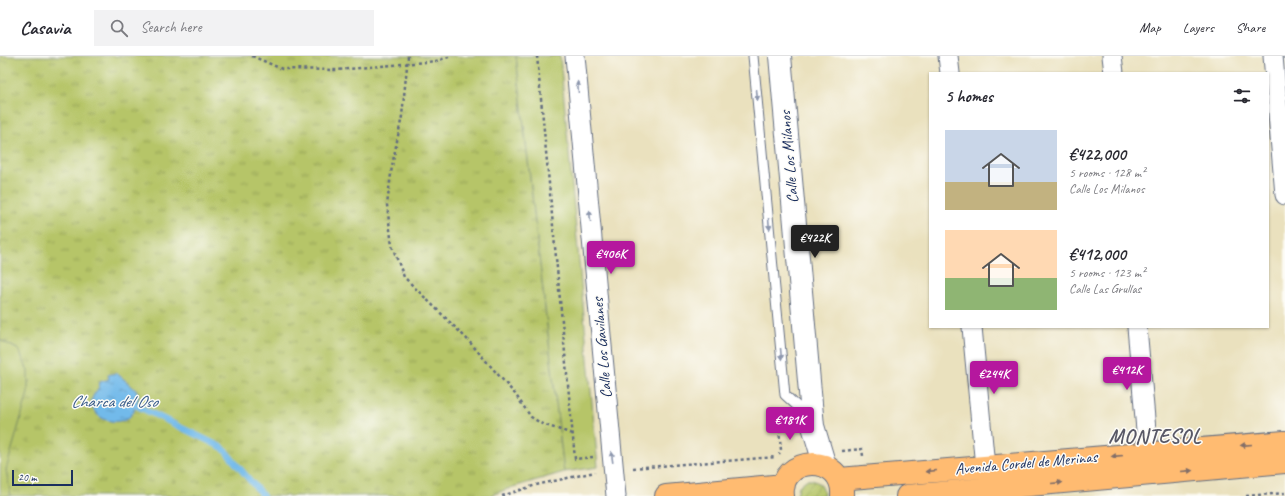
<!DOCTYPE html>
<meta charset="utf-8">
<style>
:root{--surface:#fff;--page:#f2f2f3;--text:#2b2b33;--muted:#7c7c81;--line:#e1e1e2;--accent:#b5179e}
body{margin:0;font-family:Caveat,sans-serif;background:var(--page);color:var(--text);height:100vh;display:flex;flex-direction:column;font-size:15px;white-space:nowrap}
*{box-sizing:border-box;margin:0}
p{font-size:13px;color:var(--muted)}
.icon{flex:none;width:22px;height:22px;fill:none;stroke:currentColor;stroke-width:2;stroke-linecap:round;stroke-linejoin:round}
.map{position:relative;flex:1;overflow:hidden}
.side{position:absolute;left:929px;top:16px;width:340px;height:256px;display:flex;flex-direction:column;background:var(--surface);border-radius:0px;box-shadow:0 1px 3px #0004}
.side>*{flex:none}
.scale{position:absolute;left:12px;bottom:10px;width:61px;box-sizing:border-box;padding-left:4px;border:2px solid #1b2f5e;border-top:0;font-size:11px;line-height:14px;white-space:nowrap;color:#1b2f5e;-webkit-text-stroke:3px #fdfcf7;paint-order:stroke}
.price{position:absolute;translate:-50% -34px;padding:0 9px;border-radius:4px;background:var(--accent);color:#fff;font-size:13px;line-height:26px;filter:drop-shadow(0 1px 2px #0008)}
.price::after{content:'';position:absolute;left:50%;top:24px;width:12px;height:9px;margin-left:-6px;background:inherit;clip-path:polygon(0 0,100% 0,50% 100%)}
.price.selected{background:#222;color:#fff}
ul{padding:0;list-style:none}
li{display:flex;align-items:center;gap:12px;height:100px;padding:0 16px}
li span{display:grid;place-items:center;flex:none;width:112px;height:80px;border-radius:0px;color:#555}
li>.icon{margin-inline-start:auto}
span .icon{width:48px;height:48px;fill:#fffc;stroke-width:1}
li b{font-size:17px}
h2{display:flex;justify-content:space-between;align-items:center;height:48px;padding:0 16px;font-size:17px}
header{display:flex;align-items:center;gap:24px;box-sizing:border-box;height:56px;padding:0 20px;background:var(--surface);border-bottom:1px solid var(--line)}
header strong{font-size:19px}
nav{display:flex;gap:22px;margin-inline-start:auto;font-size:14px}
.search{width:280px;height:36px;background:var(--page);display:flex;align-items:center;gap:10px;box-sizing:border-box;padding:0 14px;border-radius:0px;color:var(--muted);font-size:15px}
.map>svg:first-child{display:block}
.grass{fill:url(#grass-tufts);stroke:#687a62}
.park{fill:#b6c567;stroke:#687a62}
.garden{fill:url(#garden-furrows);stroke:#687a62}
.water{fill:url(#water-ripples);stroke:#4674a4}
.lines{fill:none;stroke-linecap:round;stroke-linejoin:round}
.stream{stroke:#72baea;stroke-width:6}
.service-casing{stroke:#636d80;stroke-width:11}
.minor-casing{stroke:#636d80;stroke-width:21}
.tertiary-casing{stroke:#636d80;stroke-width:24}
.primary-casing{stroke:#636d80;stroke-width:24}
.path{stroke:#636d80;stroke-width:2.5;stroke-dasharray:3 3;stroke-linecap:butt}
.service{stroke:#fff;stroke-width:9}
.minor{stroke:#fff;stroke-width:19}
.tertiary{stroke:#fff;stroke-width:22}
.primary{stroke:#ffbb71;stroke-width:22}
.oneway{fill:#8d97ae}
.oneway2{fill:#826e67}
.labels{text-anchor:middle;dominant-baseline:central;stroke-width:3;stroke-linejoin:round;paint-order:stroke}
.street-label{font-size:16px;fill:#1b2f5e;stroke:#fdfcf7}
.water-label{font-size:17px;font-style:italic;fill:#355988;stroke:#fdfcf7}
.district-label{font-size:20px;font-weight:bold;letter-spacing:1px;fill:#595967;stroke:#fdfcf7}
</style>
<header>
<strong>Casavia</strong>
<div class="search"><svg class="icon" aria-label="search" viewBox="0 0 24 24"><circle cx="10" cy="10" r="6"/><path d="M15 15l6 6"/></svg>Search here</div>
<nav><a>Map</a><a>Layers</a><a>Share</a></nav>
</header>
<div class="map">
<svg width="1285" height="440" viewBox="0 0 1285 440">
<defs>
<pattern id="grass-tufts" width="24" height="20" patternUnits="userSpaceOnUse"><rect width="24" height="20" fill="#b6c567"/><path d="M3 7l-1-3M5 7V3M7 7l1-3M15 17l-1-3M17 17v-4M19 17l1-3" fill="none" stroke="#93a058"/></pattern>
<pattern id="garden-furrows" width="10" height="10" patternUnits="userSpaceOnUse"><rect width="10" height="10" fill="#b6c567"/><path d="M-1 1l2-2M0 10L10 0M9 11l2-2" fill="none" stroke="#93a058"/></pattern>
<pattern id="water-ripples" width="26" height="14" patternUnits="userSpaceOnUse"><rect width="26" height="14" fill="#72baea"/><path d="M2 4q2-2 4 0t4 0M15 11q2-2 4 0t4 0" fill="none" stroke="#5d98c1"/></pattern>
</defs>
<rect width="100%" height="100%" fill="#fdfcf7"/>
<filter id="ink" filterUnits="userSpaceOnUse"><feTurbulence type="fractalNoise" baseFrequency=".025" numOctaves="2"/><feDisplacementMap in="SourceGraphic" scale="8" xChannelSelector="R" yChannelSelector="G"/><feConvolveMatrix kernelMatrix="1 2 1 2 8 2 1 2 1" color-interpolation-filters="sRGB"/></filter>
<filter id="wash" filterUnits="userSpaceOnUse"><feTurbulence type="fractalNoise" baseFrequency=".012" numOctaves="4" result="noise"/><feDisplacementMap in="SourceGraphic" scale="16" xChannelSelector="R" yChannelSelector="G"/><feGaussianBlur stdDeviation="0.9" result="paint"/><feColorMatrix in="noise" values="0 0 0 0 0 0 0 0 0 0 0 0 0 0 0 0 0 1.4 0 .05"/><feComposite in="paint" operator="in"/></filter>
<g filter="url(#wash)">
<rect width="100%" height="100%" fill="#eae1be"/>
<path class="grass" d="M0 0H516L564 416 513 431 489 440H0L19 294 0 284Z"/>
<path class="park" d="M516 0H560L598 411 564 416Z
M0 284 19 294 28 315V337L6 414 11 440H0Z"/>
<path class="garden" d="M806 424C817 423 824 429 824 440H797L799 430Z"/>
<path class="water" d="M116 317C120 320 136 333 138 337 140 342 137 345 136 349 135 351 135 353 134 355 126 372 94 367 92 348 90 338 100 335 100 326L109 323 108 319Z"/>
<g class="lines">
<path class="stream" d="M135 349 223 392 263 440"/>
</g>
</g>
<g filter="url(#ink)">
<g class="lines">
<defs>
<path id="service" d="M753 0 785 339 808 360"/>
<path id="minor" d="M575 0 616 440
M948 0 950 17
M1112 0 1114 17
M1273 0 1285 139
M972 271 985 411
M1137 271 1148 397"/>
<path id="tertiary" d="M780 0 813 370 825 410"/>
<path id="primary" d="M839 423 1285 386
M666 440 784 429
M783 440C778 399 845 396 842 440
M907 440 1285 406"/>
</defs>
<use href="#service" class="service-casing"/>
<use href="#minor" class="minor-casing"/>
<use href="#tertiary" class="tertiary-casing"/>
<use href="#primary" class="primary-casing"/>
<path class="path" d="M252 0 282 13 337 14 436 5 452 0
M408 0 402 60 392 110 387 149 392 190 404 221 466 282 515 338 531 361 542 368 573 378
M537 0 575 403 593 401
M777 353 779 373 792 372
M779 373 781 394 779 398
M842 395 862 393 863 400
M633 412 776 401
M502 440 536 429 595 416
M1246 440 1285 437"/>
<use href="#service" class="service"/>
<use href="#minor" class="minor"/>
<use href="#tertiary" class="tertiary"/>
<use href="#primary" class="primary"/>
</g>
<defs><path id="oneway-solid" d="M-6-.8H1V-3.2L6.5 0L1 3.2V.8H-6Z"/></defs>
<g class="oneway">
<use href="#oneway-solid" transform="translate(578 31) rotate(-95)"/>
<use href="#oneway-solid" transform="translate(757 39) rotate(85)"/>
<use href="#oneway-solid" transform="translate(590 160) rotate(-95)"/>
<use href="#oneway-solid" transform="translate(769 168) rotate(85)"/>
<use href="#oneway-solid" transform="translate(781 298) rotate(85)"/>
<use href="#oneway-solid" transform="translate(612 401) rotate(-98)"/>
</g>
<g class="oneway2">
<use href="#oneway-solid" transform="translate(1246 389) rotate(175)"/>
<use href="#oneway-solid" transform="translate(1117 400) rotate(175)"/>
<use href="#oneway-solid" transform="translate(931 415) rotate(175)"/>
<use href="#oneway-solid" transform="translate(1187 415) rotate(-5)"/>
<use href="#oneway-solid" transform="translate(1057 427) rotate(-5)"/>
</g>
</g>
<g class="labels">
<g class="street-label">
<text transform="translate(789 101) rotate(-95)">Calle Los Milanos</text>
<text transform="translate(602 292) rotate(-95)">Calle Los Gavilanes</text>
<text transform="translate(1026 407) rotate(-5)">Avenida Cordel de Merinas</text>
</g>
<g class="water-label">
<text x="114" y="345">Charca del Oso</text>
</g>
<g class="district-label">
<text x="1155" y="380">MONTESOL</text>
</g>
</g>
</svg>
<div class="scale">20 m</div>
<b class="price selected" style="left:815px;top:203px">€422K</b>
<b class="price" style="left:611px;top:219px">€406K</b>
<b class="price" style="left:1127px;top:335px">€412K</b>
<b class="price" style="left:994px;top:339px">€244K</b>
<b class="price" style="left:790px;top:385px">€181K</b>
<section class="side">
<h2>5 homes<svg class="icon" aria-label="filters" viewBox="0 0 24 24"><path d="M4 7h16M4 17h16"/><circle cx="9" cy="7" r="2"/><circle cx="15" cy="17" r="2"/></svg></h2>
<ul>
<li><span style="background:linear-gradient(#c9d6e8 65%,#c2b280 0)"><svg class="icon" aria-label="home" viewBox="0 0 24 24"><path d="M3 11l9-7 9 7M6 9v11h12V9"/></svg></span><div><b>€422,000</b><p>5 rooms · 128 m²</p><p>Calle Los Milanos</p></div></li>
<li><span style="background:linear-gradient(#ffd9b3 60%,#8fb573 0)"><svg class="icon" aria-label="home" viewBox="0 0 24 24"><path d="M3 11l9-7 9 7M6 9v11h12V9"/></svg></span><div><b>€412,000</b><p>5 rooms · 123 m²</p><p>Calle Las Grullas</p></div></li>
</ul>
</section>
</div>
